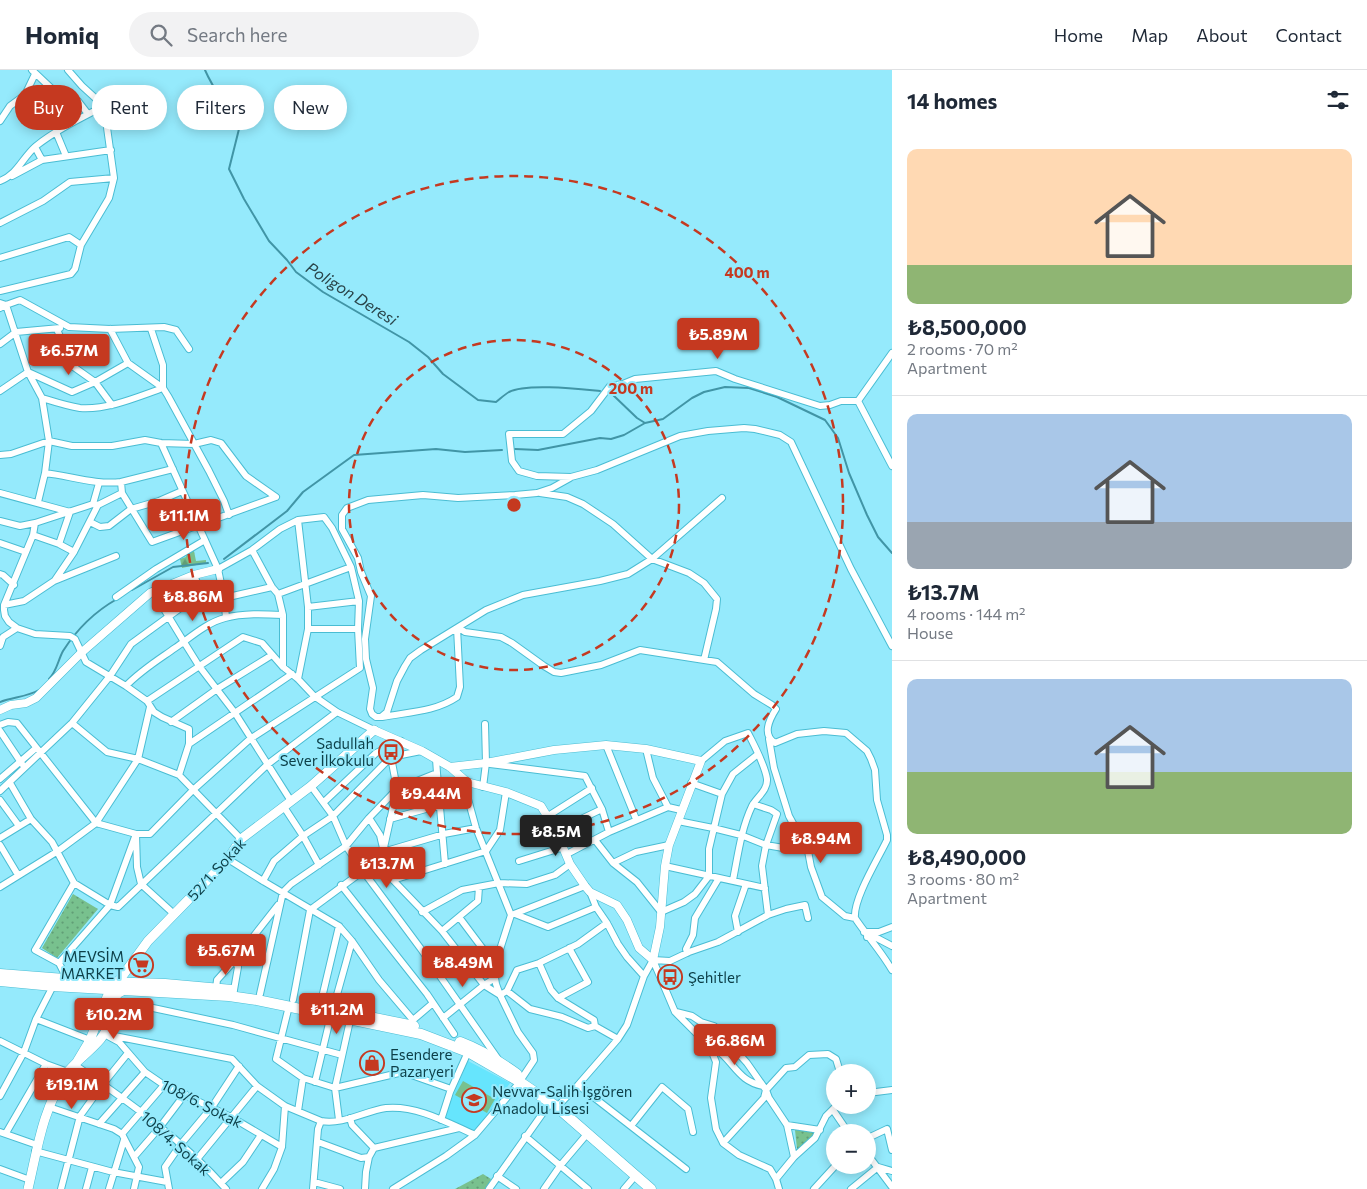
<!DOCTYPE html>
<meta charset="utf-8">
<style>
:root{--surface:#fff;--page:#f2f2f3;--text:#1f2937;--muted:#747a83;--line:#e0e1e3;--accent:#c53920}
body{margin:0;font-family:Commissioner,sans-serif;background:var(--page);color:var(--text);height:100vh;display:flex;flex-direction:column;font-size:19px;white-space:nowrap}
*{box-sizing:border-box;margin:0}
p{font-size:16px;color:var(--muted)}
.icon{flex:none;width:28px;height:28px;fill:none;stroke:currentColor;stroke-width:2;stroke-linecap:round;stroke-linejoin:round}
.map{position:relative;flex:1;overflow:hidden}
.sheet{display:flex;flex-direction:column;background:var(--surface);width:475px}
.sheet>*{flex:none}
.top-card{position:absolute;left:15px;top:15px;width:475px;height:45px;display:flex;gap:10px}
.buttons{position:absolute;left:826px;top:994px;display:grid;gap:10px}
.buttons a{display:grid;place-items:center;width:50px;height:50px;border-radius:50%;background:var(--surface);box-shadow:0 2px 12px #0003;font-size:25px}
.price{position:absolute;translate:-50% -42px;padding:0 11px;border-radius:5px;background:var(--accent);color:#fff;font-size:16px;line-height:32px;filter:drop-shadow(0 1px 2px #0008)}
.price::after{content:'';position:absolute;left:50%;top:30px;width:15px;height:11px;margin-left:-8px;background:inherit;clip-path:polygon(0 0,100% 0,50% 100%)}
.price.selected{background:#222;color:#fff}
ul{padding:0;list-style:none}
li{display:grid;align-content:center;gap:10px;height:265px;padding:0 15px}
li+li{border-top:1px solid var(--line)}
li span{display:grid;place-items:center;height:155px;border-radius:10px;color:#555}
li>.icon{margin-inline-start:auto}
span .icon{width:90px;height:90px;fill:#fffc;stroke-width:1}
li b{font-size:21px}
h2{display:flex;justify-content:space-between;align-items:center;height:60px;padding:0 15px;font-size:21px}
.tag{padding:0 18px;border-radius:22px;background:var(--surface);box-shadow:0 2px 12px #0003;font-size:18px;line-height:45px}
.tag.selected{background:var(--accent);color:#fff}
header{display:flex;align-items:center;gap:30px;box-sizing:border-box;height:70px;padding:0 25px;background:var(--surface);border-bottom:1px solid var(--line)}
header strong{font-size:24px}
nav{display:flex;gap:28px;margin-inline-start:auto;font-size:18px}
.search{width:350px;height:45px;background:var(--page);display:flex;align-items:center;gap:12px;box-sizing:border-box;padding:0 18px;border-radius:28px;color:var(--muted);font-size:19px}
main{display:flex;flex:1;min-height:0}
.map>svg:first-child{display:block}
.built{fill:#66e5fd}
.grass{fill:url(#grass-dots)}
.forest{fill:url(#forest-firs)}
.pitch{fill:#78c18e}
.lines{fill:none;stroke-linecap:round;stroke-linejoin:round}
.stream{stroke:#4195a6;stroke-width:2}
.minor-casing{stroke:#4abdd3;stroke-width:8}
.tertiary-casing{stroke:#4abdd3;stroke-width:9}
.secondary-casing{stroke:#4abdd3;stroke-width:10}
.primary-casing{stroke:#4abdd3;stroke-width:11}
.minor{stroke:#fff;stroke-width:6}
.tertiary{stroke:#fff;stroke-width:8}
.secondary{stroke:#fff;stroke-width:9}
.primary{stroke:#fff;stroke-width:10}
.ring{fill:none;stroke:#c53920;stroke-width:2.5;stroke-dasharray:9 6}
.labels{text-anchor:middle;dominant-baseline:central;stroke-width:4;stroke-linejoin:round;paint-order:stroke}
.poi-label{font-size:15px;fill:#0c3f48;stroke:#95eafc;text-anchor:start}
.street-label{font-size:15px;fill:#0c3f48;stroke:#95eafc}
.water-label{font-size:16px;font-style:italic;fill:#2a454a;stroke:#95eafc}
.centre{fill:#c53920;stroke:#95eafc;stroke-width:2.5}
.ring-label{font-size:15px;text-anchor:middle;font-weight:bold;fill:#c53920;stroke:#95eafc;stroke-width:4;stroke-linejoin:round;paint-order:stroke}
</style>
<header>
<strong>Homiq</strong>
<div class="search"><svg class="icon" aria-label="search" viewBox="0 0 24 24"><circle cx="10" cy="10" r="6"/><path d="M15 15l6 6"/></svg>Search here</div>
<nav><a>Home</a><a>Map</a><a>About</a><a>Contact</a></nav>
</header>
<main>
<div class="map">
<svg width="892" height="1119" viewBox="0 0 892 1119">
<defs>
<pattern id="grass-dots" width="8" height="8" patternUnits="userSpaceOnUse" patternTransform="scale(1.25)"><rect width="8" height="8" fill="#78c18e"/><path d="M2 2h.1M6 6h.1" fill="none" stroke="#619e76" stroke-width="1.8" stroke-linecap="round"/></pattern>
<pattern id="forest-firs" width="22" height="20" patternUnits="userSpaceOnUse" patternTransform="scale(1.25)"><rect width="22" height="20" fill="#78c18e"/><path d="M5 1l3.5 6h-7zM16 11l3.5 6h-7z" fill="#619e76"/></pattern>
</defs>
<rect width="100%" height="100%" fill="#95eafc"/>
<path class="built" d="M468 991 510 1013 475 1062 444 1047Z"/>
<path class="grass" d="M73 824 98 839 57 888 42 878Z
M797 1059 815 1062V1066L800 1079H797L795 1060Z
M483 1104 491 1109 486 1119H455Z"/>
<path class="forest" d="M194 481 196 491 206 490V493L182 498 180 489 186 487 185 482Z"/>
<path class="pitch" d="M463 1011 495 1029 487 1043 455 1025Z"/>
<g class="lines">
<path class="stream" d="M205 0C214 21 229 39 239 59L229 99 244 129 269 171 287 190 296 202 323 222 409 272 428 287 443 304 478 330 496 332C500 329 504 325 509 322 526 313 579 319 600 321
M613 325 637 348 645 353 663 349 692 328 704 322 725 317 749 318 777 327 825 350 838 368 849 403 867 445 878 467 892 483
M515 379 538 380 600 368 611 369 624 365 645 353
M224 489 287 441 303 422 354 385 436 379 465 382 502 380
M132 520 173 497 208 493
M49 609C57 601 58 590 63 581 77 559 94 542 117 529
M0 632C13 627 27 627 39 620"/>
<defs>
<path id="minor" d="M32 0 52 19 78 31 88 44
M0 51 10 36 25 25 35 4
M56 62 66 86
M35 77 42 90
M12 106 42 90 111 80
M0 111C18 104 22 88 36 76 56 60 81 48 104 36
M0 153 43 131 70 112 114 108
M0 188 69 167 81 175
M0 221 71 204 75 199 81 175 109 128 114 108 104 36 82 16 68 0
M0 233 6 235 20 230 69 257 110 259 164 257 176 260 189 279
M0 238 6 235 28 302 42 328 49 371 45 403 38 432
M57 259 71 295 95 312 112 335
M110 259 128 293 163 318 168 326 209 401 224 431 229 445
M0 274 16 262 60 258
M0 321 28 302 72 322 95 312 128 293
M42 328C55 332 67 336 80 338 108 340 137 327 163 318V295L151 259
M858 331 892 283
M161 373 218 499 224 528 226 547
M0 385 11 384 49 371 72 376H112L145 370 161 373 194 374 211 370 221 373 246 406 276 427 152 472 122 423
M892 396 858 331H841L830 335 820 336 735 309 716 301 635 309 623 314 610 316 591 341 563 364H509L512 391 519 401 537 406 571 407 597 400 680 366 708 361 744 358 755 359 780 365 791 372 851 499 892 576
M45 403C71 406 95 415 121 412
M570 408 552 418 537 423 515 425 458 428 423 425 368 430 347 438 342 445V459L358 488 361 502 371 526 365 569 366 589 373 618 370 639 372 644 376 647H381L387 642 397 611 405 596 410 588 421 580 486 540 523 525 600 511 628 504 652 489 722 428
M0 423 70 442 59 474
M540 423 567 427 583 434 613 454 652 489 689 503 704 513 717 529 716 539 704 590
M93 434 99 413
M298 450 308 537V559L298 609
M0 451 20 456 35 453 93 434 98 435 122 423 121 412 173 399
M90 452 100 457 109 456 131 439 159 431 182 421
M35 453 33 465 4 535V540L5 546 9 552 17 558 35 564 70 566 75 569 86 592 126 616 147 631 154 642 162 647 189 659V674L179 705 241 769
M33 465 59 474 74 482
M0 473 26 482
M252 480 272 517 278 524 283 545V597
M0 504 3 505 14 515
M55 510 74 482 98 435
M153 521 184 572 199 596 235 643 291 731
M278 524 351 497
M116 527 156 499 205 470
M224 528 272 517
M4 535 24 531 54 511 116 486
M308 537 359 531
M459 558 465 562 501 567 512 573 544 596 554 602 561 603 601 595 640 580 717 592 754 624 772 635 776 639C769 650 762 665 775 673L797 664 824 661 846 663 867 681 871 689 875 700 877 730 887 765V770C878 789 853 829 855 848
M308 559H358
M0 576 3 567 17 558
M126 616C140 601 158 590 175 578 191 567 206 553 225 548 243 543 264 544 283 545
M147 631 243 567 262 573 283 597 298 609 314 626 337 642 374 660
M382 647C408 642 435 642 457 627L460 617 457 558
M171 652 217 619 272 585
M72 653 107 682 138 689 179 705
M0 655 8 652 17 653 96 753 136 764H150L193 720 250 669 360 598 358 559 359 531 351 497 332 458 324 447 298 450 280 459 252 480 218 499
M0 661 22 694
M769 669 774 698 789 746 808 781 811 797 822 827 845 846 855 848C867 866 881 881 892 900
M189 674 292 604
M606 675 636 749
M646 679 653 708 668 737
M436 689 437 703 397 719 383 782 393 810 442 861 484 915 500 925 507 921 517 900 539 893 578 874 607 853
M701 691 725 671 748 663C754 675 765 695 767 709 768 720 757 727 752 736 741 759 738 785 733 810
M490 694 585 706 602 739 609 762
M437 703 445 794
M0 709 36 678
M467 712 468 729 476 758 511 845 495 895 494 902 496 914 500 925 518 962 533 983 534 990 522 1008
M10 713 31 749
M691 713 722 724
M311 716 333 746 346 776 363 801 421 879 498 989
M483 717 486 693 485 654
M0 721 72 653 110 606 131 574 201 523 194 505
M0 730 19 756
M324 732 376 683 401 671
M284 737 303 766 319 795
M548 746 592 718
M369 748 380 765 383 778
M390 749 440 735 468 729
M678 751 713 758 741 765 766 775 789 779
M556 761 602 739
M0 768 31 749 52 772 74 813 110 835 118 837 268 694 337 642
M595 770 613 793 637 812 661 842 684 832 695 824 709 806V779L722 724 733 704 758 684
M0 775 18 805
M567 784 609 762 668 737 681 740
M228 789 263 811 339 856 352 871 379 910 413 950 433 933
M519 791 564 777
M613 793 636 782 669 775
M665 796 765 818
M393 810 486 781 500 760 506 722
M263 811 274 791 303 766 333 746 391 687 421 681
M341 815 427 924 454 964
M0 817 58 781 96 753 138 689 150 637
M590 822 596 837 607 853 618 874 627 887 644 906
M422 842 462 820 499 813 527 814 555 805 570 794
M514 844 585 816
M515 844 548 857 596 837
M768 845 786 839 805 835 808 848
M459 847 495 895
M442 861 478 831 479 817
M738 862 735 846 746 814
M864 862H879L892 857
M867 867 873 866 892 876
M687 883 686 879 693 865 695 848 719 808
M653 890 675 942 710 977 716 992 711 1028 716 1059 723 1073 739 1085 770 1099 776 1109 779 1119
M653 890 670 891 689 882 718 872 768 845 762 796 766 775 777 744 771 740 753 734
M59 893 110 835 136 764 137 797 141 814 174 844
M539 893 551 920 558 928 594 950 595 956 618 969
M68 911 59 893 35 880 74 813
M216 918 217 910 235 890 278 835
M234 920 238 897 235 890
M507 921 530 939 562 947 588 958 595 956
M260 924 283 822 291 814 346 776 369 748 397 719 391 687
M558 928 588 912 569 878
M293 930 310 840 363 801 383 782 444 764 476 758
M114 935H139L233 955 342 985
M289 936 276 989 303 1008 335 1018 403 1002 451 1019
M320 936 339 856
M333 939 352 871
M676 942 692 946 701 952 714 956 747 993 766 1020 769 1028 787 1055 794 1087
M443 948 484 915 495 908
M36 949 53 916
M104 964 232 989 257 1016 285 1036 321 1051C343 1055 365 1041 386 1038 417 1035 448 1053 475 1065
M108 966 119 972 145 1002 164 1015 231 1047 282 1077
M0 971 46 994 68 1002
M710 977C714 979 720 982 723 985 737 999 742 1012 763 1016
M75 995C129 1032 183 1070 226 1119
M315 1012 331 945
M578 1015 686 1099
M868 1023 892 1020
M0 1026 24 982 36 949 90 970
M49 1037 114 1059 122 1064 139 1097 134 1119
M557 1037 578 1015 618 969 627 955 644 906 653 890
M833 1040 848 1062
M298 1041 303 1008
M350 1048 352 1055 374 1078
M339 1050 335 1018 351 946
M441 1050 450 1022 468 982
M99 1054 145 1002
M787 1055 820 1060
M631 1056 662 1017 688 1039 693 1062
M0 1062 37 1075
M6 1063 46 994
M122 1064 164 1015
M525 1066 588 1119
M868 1068 887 1059 892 1080
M318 1072 361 1088 369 1087 374 1078 459 1058
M723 1073 764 1028 766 1020 786 998 795 997 809 985 828 984 836 989 840 1002
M35 1081 113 1102 167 1112
M868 1085 892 1117
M134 1087 160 1057 185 1024
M198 1088 257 1016
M878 1097 892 1101
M0 1099 30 1110
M497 1106 516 1119
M776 1109 794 1087 815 1068 826 1046 837 1035
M314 1112 340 1119
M221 1113 243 1092 261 1065
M61 1119 80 1046 103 1014 128 983
M86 1119 92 1097
M109 1119 124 1070
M169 1119 165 1097 181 1074 212 1037 239 996
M262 1119 274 1099 282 1077 285 1036
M313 1119 318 1059 321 1051
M365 1119 366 1102 369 1087
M393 1119 446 1086 475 1065 520 1012
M489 1119 550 1033
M544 1119 560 1096 587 1064
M624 1119 636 1105
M814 1119 836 1095
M851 1119 878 1097"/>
<path id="tertiary" d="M0 640 11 635 26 633 36 628 81 583 150 523 194 505 218 499
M374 660 422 681 450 697 467 712 506 722 541 736 556 761 570 794 585 816 590 822 617 835 627 850 639 878 653 890
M450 697 486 693 554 680 606 675 646 679 701 691 669 775 665 796 660 857 653 890"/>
<path id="secondary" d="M75 995 90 970 107 927 148 871 228 789 241 769 311 716 374 660
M28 1119C38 1077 42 1040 67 1003 75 992 88 983 97 973 110 960 113 941 117 924L124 920"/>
<path id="primary" d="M0 904 103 912 165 914 232 920
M0 911 53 916 229 926 257 930 421 964 468 982 520 1012 557 1037 651 1119
M350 943 414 956
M460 972C481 980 499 991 517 1004"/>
</defs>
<use href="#minor" class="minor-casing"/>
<use href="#tertiary" class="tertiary-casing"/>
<use href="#secondary" class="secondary-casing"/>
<use href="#primary" class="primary-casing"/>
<use href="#minor" class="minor"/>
<use href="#tertiary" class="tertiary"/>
<use href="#secondary" class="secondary"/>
<use href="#primary" class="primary"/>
</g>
<g class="ring">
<circle cx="514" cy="435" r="165"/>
<circle cx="514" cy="435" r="329"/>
</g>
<defs>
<symbol id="bus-ring" viewBox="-11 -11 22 22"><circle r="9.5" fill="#95eafc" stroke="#c53920" stroke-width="1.5"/><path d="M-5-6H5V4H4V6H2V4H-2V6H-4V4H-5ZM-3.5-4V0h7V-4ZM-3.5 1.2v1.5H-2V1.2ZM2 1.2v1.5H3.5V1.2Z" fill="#c53920"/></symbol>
<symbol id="supermarket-ring" viewBox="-11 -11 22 22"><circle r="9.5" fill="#95eafc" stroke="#c53920" stroke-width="1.5"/><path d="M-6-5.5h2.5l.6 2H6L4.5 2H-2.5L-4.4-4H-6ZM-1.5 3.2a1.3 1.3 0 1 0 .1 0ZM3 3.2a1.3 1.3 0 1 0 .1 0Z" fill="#c53920"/></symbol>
<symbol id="shop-ring" viewBox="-11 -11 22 22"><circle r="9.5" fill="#95eafc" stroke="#c53920" stroke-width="1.5"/><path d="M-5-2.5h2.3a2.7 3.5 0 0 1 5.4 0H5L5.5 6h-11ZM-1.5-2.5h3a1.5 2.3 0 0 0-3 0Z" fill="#c53920"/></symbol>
<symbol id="school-ring" viewBox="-11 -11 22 22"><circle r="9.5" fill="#95eafc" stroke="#c53920" stroke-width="1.5"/><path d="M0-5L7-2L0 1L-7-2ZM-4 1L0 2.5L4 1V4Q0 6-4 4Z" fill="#c53920"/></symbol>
</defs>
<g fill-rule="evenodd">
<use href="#bus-ring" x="377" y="668" width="28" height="28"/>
<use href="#supermarket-ring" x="127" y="881" width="28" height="28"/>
<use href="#bus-ring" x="656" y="893" width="28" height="28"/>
<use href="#shop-ring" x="358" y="979" width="28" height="28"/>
<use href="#school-ring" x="460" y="1016" width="28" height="28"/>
</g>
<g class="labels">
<g class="poi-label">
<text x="374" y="673" text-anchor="end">Sadullah<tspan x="374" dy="17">Sever İlkokulu</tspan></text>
<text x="124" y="886" text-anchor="end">MEVSİM<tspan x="124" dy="17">MARKET</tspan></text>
<text x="688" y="907">Şehitler</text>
<text x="390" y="984">Esendere<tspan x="390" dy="17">Pazaryeri</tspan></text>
<text x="492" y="1021">Nevvar-Salih İşgören<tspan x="492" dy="17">Anadolu Lisesi</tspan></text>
</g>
<g class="street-label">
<text transform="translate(216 799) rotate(-48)">52/1. Sokak</text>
<text transform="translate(202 1033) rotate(27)">108/6. Sokak</text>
<text transform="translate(176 1073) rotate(42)">108/4. Sokak</text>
</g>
<g class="water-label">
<text transform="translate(352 223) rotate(32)">Poligon Deresi</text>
</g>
</g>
<circle cx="514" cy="435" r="8" class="centre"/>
<g class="ring-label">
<text x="747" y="208">400 m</text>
<text x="631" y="324">200 m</text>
</g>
</svg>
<div class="buttons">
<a>+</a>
<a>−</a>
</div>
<b class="price" style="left:718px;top:290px">₺5.89M</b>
<b class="price" style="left:69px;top:306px">₺6.57M</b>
<b class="price" style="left:184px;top:471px">₺11.1M</b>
<b class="price" style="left:193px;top:552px">₺8.86M</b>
<b class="price" style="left:431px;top:749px">₺9.44M</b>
<b class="price selected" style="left:556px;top:787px">₺8.5M</b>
<b class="price" style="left:821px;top:794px">₺8.94M</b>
<b class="price" style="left:387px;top:819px">₺13.7M</b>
<b class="price" style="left:226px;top:906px">₺5.67M</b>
<b class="price" style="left:463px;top:918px">₺8.49M</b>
<b class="price" style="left:337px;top:965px">₺11.2M</b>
<b class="price" style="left:114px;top:970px">₺10.2M</b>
<b class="price" style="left:735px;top:996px">₺6.86M</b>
<b class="price" style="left:72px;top:1040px">₺19.1M</b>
<div class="top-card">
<a class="tag selected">Buy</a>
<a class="tag">Rent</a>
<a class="tag">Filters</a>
<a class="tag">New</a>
</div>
</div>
<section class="sheet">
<h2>14 homes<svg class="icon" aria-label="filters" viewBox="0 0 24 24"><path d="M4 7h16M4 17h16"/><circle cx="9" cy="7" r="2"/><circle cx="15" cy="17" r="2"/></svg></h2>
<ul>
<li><span style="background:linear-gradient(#ffd9b3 75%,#8fb573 0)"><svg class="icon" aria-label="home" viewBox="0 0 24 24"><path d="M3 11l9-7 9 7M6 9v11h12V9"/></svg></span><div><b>₺8,500,000</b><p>2 rooms · 70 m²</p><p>Apartment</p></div></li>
<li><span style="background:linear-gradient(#a9c7e8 70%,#9aa5b1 0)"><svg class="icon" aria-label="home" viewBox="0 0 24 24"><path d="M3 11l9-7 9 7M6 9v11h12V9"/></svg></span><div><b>₺13.7M</b><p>4 rooms · 144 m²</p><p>House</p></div></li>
<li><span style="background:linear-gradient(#a9c7e8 60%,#8fb573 0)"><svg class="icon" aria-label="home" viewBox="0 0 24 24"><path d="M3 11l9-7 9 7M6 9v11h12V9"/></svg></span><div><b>₺8,490,000</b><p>3 rooms · 80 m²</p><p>Apartment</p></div></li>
</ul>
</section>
</main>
